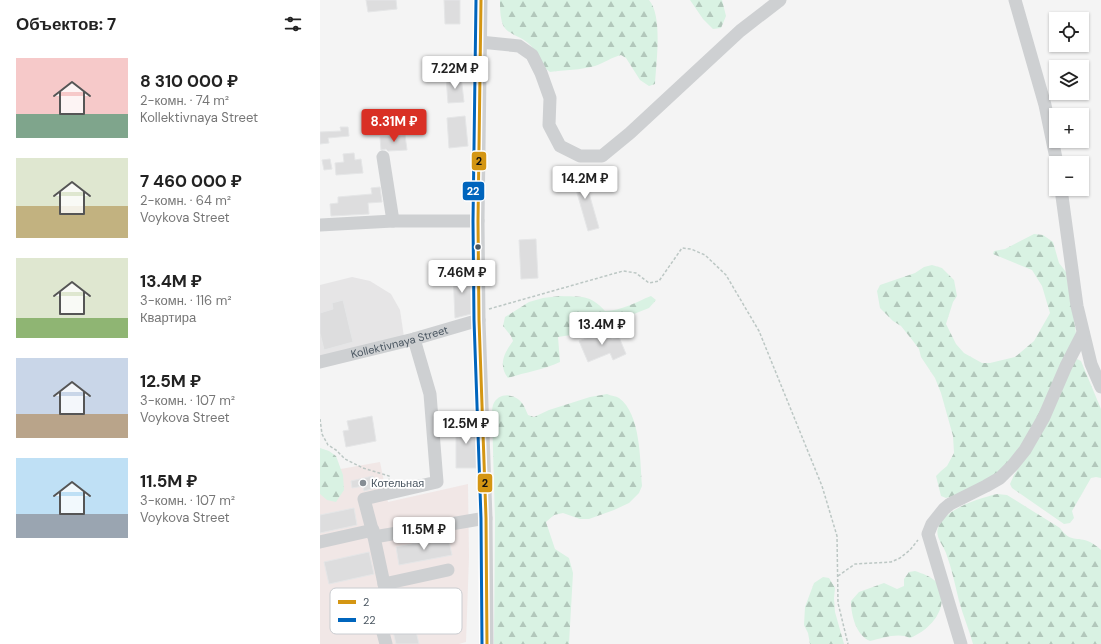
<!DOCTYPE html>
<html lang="ru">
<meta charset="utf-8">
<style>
:root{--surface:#fff;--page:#f2f2f2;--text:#222;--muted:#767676;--accent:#d93025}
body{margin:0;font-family:"DM Sans",sans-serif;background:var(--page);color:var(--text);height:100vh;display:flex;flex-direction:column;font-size:15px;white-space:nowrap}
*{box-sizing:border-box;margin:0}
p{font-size:13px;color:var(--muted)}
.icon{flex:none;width:22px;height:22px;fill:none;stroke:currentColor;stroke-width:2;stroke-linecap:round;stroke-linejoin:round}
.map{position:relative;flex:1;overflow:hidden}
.details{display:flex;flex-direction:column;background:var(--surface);width:320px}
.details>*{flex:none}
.buttons{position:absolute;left:729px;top:12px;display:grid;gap:8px}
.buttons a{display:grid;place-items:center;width:40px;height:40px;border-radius:0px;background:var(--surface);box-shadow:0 1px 3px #0004;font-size:20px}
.price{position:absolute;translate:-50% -34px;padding:0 9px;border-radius:4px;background:#fff;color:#222;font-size:13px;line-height:26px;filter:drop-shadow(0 1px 2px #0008)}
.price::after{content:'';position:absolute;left:50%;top:24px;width:12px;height:9px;margin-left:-6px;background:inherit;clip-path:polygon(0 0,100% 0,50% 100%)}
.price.on{background:var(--accent);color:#fff}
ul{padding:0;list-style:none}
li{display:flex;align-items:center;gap:12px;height:100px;padding:0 16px}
li span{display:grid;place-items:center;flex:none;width:112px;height:80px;border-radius:0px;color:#555}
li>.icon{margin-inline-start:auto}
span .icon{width:48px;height:48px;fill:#fffc;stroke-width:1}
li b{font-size:17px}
h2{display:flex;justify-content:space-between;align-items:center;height:48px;padding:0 16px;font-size:17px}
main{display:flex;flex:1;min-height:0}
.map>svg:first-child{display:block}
.education{fill:#e6e5e6}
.medical{fill:#f1e7e6}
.forest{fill:url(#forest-firs)}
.building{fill:#ddddde;stroke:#e5e6e7}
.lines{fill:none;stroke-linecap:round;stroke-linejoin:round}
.path{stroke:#bcc7c4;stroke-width:1.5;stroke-dasharray:3 2;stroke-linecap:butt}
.minor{stroke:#ced0d2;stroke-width:13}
.bus-1-casing{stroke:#fff;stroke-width:6}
.bus-2-casing{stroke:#fff;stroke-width:6}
.bus-1{stroke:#d49613;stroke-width:3}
.bus-2{stroke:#0065bd;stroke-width:3}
.bus-dot{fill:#4a5661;stroke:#fff;stroke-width:1.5}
.poi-dot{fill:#868d94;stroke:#fff;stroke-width:1.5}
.labels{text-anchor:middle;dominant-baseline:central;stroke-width:3.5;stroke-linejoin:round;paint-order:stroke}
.street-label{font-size:11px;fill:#4a5661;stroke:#fff}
.poi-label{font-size:11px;fill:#4a5661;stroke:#fff;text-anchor:start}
.key{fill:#fff;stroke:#c9ccd0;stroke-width:1}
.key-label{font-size:11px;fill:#4a5661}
.line-badge{stroke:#fff;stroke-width:1.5}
.badge-label{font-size:11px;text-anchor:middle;font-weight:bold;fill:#fff}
.pale-badge-label{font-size:11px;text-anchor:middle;font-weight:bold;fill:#111}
</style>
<main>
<section class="details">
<h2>Объектов: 7<svg class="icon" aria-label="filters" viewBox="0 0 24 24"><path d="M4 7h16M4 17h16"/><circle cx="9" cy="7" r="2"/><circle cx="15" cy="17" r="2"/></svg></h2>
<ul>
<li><span style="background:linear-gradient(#f6c9c9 70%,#7fa58c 0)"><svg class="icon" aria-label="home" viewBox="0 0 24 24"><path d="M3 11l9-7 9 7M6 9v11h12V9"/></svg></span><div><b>8 310 000 ₽</b><p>2-комн. · 74 m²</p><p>Kollektivnaya Street</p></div></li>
<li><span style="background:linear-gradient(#dfe7d0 60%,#c2b280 0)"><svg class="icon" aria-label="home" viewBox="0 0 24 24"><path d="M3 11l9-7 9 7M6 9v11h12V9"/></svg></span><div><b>7 460 000 ₽</b><p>2-комн. · 64 m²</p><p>Voykova Street</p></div></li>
<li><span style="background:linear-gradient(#dfe7d0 75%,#8fb573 0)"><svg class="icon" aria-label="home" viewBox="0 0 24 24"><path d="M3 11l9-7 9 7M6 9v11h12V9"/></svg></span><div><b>13.4M ₽</b><p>3-комн. · 116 m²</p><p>Квартира</p></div></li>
<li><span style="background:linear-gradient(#c9d6e8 70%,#b9a48a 0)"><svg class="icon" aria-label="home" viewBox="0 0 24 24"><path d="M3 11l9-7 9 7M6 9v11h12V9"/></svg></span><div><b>12.5M ₽</b><p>3-комн. · 107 m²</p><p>Voykova Street</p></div></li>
<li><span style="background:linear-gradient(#bfe0f5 70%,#9aa5b1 0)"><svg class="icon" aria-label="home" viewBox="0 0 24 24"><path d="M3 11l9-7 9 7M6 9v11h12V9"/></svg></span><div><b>11.5M ₽</b><p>3-комн. · 107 m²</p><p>Voykova Street</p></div></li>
</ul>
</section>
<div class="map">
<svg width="781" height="644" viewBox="0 0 781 644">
<defs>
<pattern id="forest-firs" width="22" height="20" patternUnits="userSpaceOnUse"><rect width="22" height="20" fill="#d9f2e3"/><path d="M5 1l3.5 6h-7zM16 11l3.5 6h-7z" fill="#b2c7bb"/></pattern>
</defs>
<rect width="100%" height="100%" fill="#f4f4f4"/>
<path class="education" d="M32 277 50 281 71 294 80 310 84 337 0 359V285Z"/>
<path class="medical" d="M60 462 68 502 148 484 149 557 146 642 139 644H0V492L15 470Z"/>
<path class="forest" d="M180 0H329C343 16 336 63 335 84L329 86 320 80 306 58 301 55C292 57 284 63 275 66 261 70 244 70 230 72 219 65 218 51 208 43 200 36 187 34 183 25 180 17 180 8 180 0Z
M370 0H402L406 16 401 28 393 29 383 19Z
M714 234 723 235 733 242 739 263 746 272 756 333 710 438 674 478 637 495 626 498 621 496 616 476 621 471 627 466 634 453 633 436 621 393 615 378 601 357 599 349 593 341 581 326 573 321 560 308 557 291 560 285 595 273 604 267 612 265 622 268 634 280 637 296 633 302 626 324 636 344 644 353 662 363H670L695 357 714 341 730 313 722 286 712 270 673 254 674 251 685 249Z
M240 296C261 297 270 294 285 311 301 311 316 302 331 296L336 300 329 308 291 323 277 331 238 337 240 362C223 370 206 372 188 378 178 365 184 353 193 341L191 336 183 326 185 317 209 302 223 298Z
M757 359 761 361 781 409V478L776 477 771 478 752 511 754 518 750 523 744 524 692 488 690 484 694 475 716 443 749 369Z
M287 394C291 396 296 396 299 398 321 414 320 461 322 486L319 493 309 503 294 510 269 519H260L243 513 234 515 226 522 235 549 249 558 253 573 249 644H174L175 520 172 415C172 412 172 408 173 405 178 392 195 393 202 403 205 407 206 411 208 415L214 417 229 410 270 397Z
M0 446V448L9 451 16 456 23 475 24 490 16 502 7 500 0 494Z
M677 494 687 495 740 528C750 543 757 536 770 542 774 544 778 547 781 550V644H653C649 630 643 615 639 601 635 585 632 569 626 553 623 545 615 537 618 528 624 509 660 498 677 494Z
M595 571C601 573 613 577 617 583 631 606 612 629 590 638 579 632 562 638 550 641 536 635 531 615 531 601L539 592 564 583 577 589 584 586V579L589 572Z
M503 577 509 578 515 588 514 598 515 612 524 644H490L488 633 484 625 485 607 494 583Z"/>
<path class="building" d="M46 0H76L77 9 48 12Z
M124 0H140V24H125Z
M141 76 144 102 128 103 126 77Z
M145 116 148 146 129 148 127 118Z
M20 127H28L29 136 8 138 9 143 0 144V132L21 131Z
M85 135 87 150 68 151 66 149 61 150 60 137Z
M34 153 35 160 41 159 43 173 16 175 15 163 24 162 23 154Z
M10 159 12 169 4 170 2 160Z
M262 169 279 228 268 231 251 172Z
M60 187 62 202 48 203 49 214 11 216 10 204 18 203V197L52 194 51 188Z
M216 239 218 278 201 279 199 240Z
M150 271 151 314 135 318 133 272Z
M23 300 33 342 4 350 0 333V313L13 309 12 303Z
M288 329 292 339 299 337 306 354 293 360 290 353 268 362 259 341Z
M52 416 56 441 26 447 23 431 29 430 27 421Z
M136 421H155L156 468H136Z
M53 476 55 488 44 491 43 486 32 488 31 481Z
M34 508 37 525 0 533V515Z
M128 537 132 555 79 565 76 547Z
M49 552 54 574 9 584 4 562Z
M89 600 99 644H76L68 611 70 605Z"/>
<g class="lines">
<path class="path" d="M169 309 303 271 316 273 329 283 339 281 362 248 371 249 385 255 406 275 439 331 502 486 517 536 518 603 528 644
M0 419 2 434 8 445 16 450 25 459 43 468 69 476V483
M518 576 535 564 571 562 580 558 590 550 598 540"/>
<g class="minor">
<path d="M161 0 158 221 159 320 166 518 167 644"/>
<path d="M695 0 725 105 737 163"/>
<path d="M160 42 199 46 212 55 221 73 230 98 229 125 240 146 260 156H282L310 133 420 31 460 0"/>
<path d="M63 157 73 221"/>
<path d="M741 189 757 306 771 364 781 387"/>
<path d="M0 225 73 221H158"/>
<path id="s1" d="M0 362 94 339 159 320"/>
<path d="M54 537 166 518"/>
<path d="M0 542 53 530"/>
<path d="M64 584 128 570"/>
<path d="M66 644 58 614 66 593 54 537 44 499 117 482 110 394 94 339"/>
<path d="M641 644 608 534 612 524 624 509 630 504 666 486 680 478 693 465 705 450 724 417 746 366 763 333"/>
</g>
<defs>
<path id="bus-1" d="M161 0 158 221 159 320 166 518 167 644"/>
<path id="bus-2" d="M156 0 153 221 154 320 161 518 162 644"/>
</defs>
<use href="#bus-1" class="bus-1-casing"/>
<use href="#bus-2" class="bus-2-casing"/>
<use href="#bus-1" class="bus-1"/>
<use href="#bus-2" class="bus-2"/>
</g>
<circle class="bus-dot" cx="158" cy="247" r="3.5"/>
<circle class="poi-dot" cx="43" cy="483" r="4"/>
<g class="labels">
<g class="street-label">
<text stroke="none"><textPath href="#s1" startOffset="82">Kollektivnaya Street</textPath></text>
</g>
<g class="poi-label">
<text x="51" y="483">Котельная</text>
</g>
</g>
<rect x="10" y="588" width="132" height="46" rx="6" class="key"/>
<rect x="18" y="600" width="18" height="4" fill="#d49613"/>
<rect x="18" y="618" width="18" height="4" fill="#0065bd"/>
<g class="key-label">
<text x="43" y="606">2</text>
<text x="43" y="624">22</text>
</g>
<g class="line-badge">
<rect x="151" y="151" width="16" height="20" rx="4" fill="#d49613"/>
<rect x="142" y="181" width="23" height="20" rx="4" fill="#0065bd"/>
<rect x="157" y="473" width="16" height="20" rx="4" fill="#d49613"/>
</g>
<g class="badge-label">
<text x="153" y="195">22</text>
</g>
<g class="pale-badge-label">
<text x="159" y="165">2</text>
<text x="165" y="487">2</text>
</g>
</svg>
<div class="buttons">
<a><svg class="icon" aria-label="locate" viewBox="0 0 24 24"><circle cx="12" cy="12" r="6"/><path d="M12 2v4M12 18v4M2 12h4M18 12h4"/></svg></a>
<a><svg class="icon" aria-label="layers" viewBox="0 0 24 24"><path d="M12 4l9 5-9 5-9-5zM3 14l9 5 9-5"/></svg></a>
<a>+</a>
<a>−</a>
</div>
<b class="price" style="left:135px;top:90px">7.22M ₽</b>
<b class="price on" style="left:74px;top:143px">8.31M ₽</b>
<b class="price" style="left:265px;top:200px">14.2M ₽</b>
<b class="price" style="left:142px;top:294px">7.46M ₽</b>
<b class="price" style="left:282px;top:346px">13.4M ₽</b>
<b class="price" style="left:146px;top:445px">12.5M ₽</b>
<b class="price" style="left:104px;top:551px">11.5M ₽</b>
</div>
</main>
